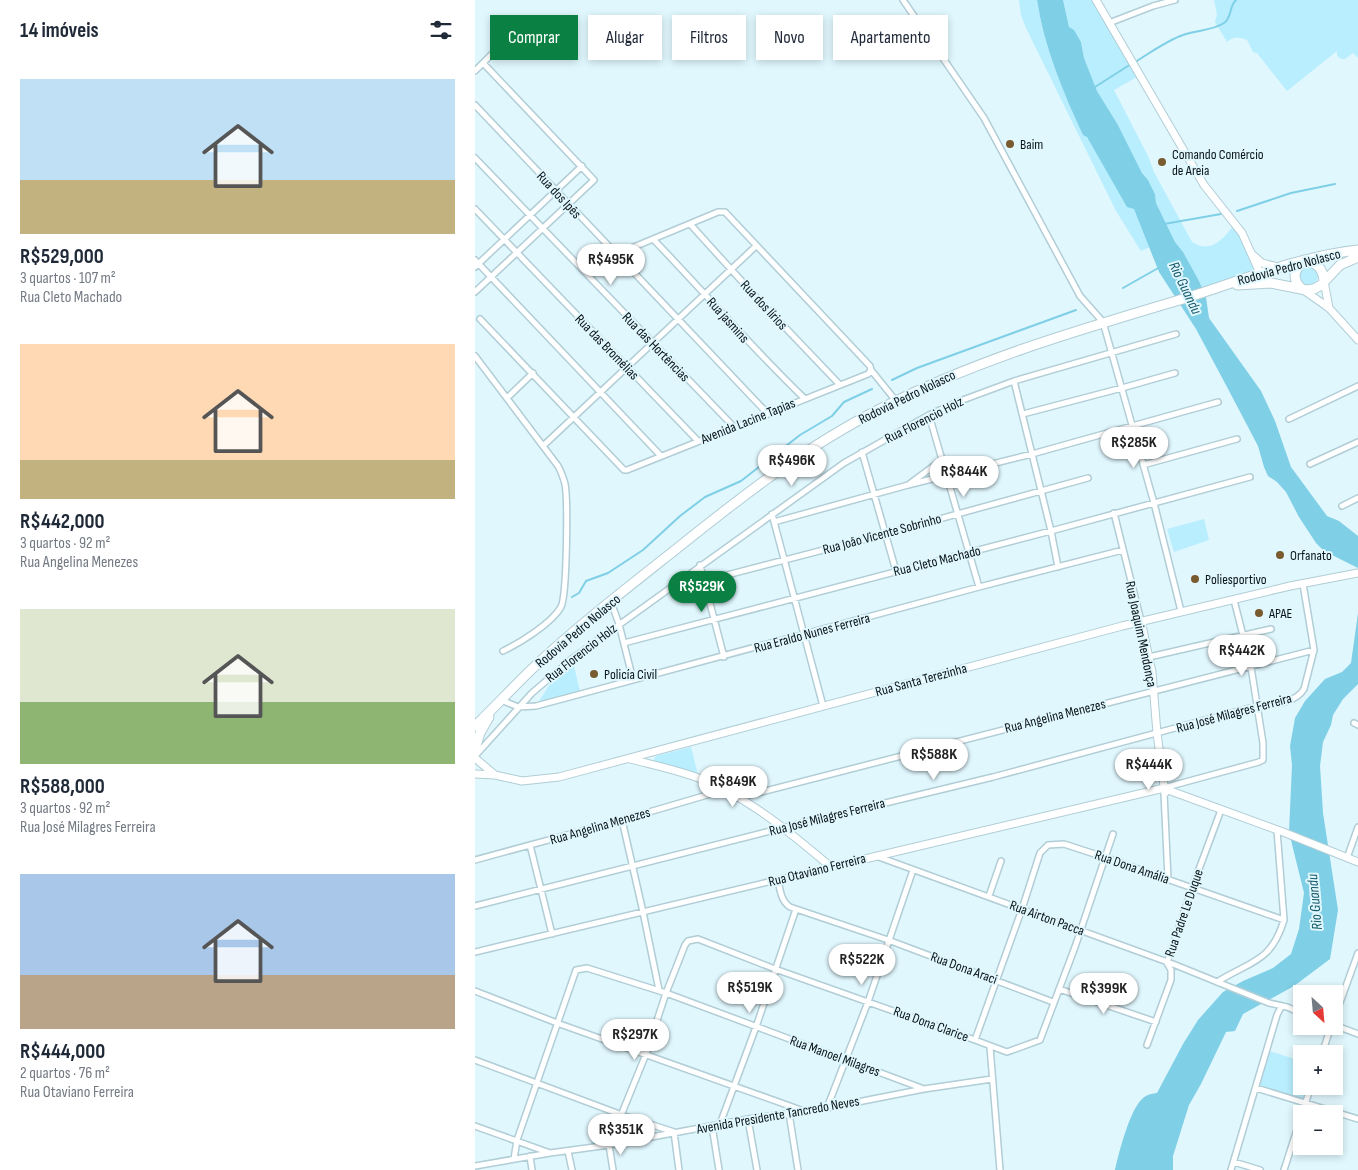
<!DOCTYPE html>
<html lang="pt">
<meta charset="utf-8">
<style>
:root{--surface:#fff;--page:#f6f6f7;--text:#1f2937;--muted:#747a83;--accent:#0b8043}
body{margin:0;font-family:"Sofia Sans Condensed",sans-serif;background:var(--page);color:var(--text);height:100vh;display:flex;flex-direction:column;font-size:19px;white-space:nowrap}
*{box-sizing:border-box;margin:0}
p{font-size:16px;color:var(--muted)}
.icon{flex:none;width:28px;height:28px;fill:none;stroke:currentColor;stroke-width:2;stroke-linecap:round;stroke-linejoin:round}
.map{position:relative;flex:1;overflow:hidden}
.panel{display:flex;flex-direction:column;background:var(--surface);width:475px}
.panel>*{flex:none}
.banner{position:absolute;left:15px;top:15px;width:475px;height:45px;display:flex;gap:10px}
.needle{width:32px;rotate:154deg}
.buttons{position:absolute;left:818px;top:985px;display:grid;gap:10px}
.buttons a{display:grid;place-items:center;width:50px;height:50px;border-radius:0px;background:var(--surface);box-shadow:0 2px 8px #0003;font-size:25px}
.price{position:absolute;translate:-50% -42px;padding:0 11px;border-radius:18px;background:#fff;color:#222;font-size:16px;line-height:32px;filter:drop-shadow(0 1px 2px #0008)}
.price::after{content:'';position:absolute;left:50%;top:30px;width:15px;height:11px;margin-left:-8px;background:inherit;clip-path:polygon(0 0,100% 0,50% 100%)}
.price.active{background:var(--accent);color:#fff}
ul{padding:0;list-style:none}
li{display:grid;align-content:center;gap:10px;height:265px;padding:0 20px}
li span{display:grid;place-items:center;height:155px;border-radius:0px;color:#555}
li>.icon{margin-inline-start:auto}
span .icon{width:90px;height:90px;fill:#fffc;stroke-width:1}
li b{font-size:21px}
h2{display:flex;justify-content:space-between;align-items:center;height:60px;padding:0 20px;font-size:21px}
.tag{padding:0 18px;border-radius:0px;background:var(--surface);box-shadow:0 2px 8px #0003;font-size:18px;line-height:45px}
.tag.active{background:var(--accent);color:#fff}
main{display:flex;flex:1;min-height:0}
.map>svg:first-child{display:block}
.green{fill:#b9eefe}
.water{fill:#7fcfe6}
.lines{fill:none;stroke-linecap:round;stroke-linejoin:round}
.stream{stroke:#7fcfe6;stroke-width:2}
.street-casing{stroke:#b1cdd6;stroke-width:8}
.secondary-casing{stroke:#b1cdd6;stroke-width:9}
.highway-casing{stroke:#b1cdd6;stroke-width:11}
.street{stroke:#fff;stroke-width:5}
.secondary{stroke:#fff;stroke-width:7}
.highway{stroke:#fff;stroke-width:9}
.poi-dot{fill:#7a5a2f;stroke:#e0f7fe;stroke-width:2}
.labels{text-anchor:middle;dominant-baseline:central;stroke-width:4;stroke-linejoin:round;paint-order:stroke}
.poi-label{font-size:14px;fill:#091316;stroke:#e0f7fe;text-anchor:start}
.street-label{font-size:14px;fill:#091316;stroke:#e0f7fe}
.water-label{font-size:15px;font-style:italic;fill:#125666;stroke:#e0f7fe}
</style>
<main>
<section class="panel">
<h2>14 imóveis<svg class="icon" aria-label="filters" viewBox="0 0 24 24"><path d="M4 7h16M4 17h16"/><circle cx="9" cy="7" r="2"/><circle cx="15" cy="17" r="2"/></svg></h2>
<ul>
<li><span style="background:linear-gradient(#bfe0f5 65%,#c2b280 0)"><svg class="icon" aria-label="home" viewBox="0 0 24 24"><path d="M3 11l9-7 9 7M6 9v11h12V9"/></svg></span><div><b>R$529,000</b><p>3 quartos · 107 m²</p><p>Rua Cleto Machado</p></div></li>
<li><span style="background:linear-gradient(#ffd9b3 75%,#c2b280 0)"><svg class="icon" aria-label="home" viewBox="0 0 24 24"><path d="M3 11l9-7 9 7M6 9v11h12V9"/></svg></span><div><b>R$442,000</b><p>3 quartos · 92 m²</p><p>Rua Angelina Menezes</p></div></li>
<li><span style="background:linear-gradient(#dfe7d0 60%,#8fb573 0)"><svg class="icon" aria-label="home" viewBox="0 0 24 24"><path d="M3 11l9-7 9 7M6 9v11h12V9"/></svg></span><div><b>R$588,000</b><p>3 quartos · 92 m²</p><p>Rua José Milagres Ferreira</p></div></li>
<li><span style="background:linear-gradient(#a9c7e8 65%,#b9a48a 0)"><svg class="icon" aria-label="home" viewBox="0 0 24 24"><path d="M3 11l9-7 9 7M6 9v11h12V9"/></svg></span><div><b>R$444,000</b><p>2 quartos · 76 m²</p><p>Rua Otaviano Ferreira</p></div></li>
</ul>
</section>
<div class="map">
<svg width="883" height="1170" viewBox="0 0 883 1170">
<rect width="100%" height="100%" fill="#e0f7fe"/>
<path class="green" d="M544 0H562C569 47 588 92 608 134L612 137 659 209 675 247 666 251 641 211 551 28 546 15Z
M588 0H617L662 77 639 90 673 156 679 172 717 242C735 254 748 240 758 226L762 231 782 272 728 290 708 252 700 242 681 203 680 194 673 180 667 173 643 125 622 91 609 58 606 42 594 27Z
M739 0H883V58L878 53 870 59H866L862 56V51L812 91 782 53 778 52 772 40C764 37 759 36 752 42L740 22 742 14Z
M823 276a10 10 0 1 1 20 0a10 10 0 1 1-20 0Z
M729 519 734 540 699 552 692 529Z
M98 662 105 691 62 704 77 681Z
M216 747 223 775 177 763 181 756Z
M794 1051 826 1061V1086H834L829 1101 783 1086Z
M124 1115 138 1120 130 1142 116 1144Z"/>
<path class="water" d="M562 0H588L594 27 599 30 606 42 609 58 622 91 643 125 667 173 673 180 680 194 681 203 700 242 708 252 724 281 731 297 734 318 786 391 800 421 816 467 852 516 864 521 883 536V568L849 551 841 543 824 517 811 492 802 482 793 476 789 467 783 446 752 387 721 329 684 272 659 209 652 207 612 137 608 135C588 92 569 47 562 0Z
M883 613V684L868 699 858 715 856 725 848 742 845 766 848 813 863 910 855 959 819 986 768 1014 760 1031 751 1032 726 1084 714 1105 698 1156V1170H640C644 1152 655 1109 668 1098 673 1094 676 1094 682 1093L708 1044 723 1020 748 992 768 981 798 968 816 954 824 929 829 893 814 832 817 765 815 746 820 718 830 701 850 679 867 672 876 663Z"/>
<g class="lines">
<path class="stream" d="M660 62C675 53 691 41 708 35 721 30 737 31 749 23 757 18 754 6 761 0
M620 87 656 64
M762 211 816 193 860 184
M689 224 746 214
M648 288 685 267
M417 380 442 368 601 310
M97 597 104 593 111 581 133 573 168 550 205 516 230 497 266 481 325 435 357 416 369 402 397 389"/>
<defs>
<path id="street" d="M428 0 509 118 605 296 628 322 679 503 706 611
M634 23 678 6 700 0
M0 71 31 40
M0 105 293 414
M0 158 259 427
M0 209 223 441
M215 224 282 298 365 385
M178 239C229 292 277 348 330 399
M142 254 243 212H250L395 366 396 370 421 401
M0 260 186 456
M0 267 107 166
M0 292 119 180 8 63
M5 319 149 470H152L393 374 396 370
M0 356 83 466C86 471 88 477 90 484 93 500 92 595 86 607 77 623 45 643 28 651
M539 381 576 531 583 567
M32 398 58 373
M548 414 647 388 700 373
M454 415 504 587
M814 419 883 386
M68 446 281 246
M387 452 421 571
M835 464 883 442
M668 465 762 439
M433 485 557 454 743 402
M867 506 883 498
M639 513 666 621
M297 514 348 706
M299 522 433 485 468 459
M225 565 249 657
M229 581 410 534 613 478
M136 602 144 624 158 680
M149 643 576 531 775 477
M674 657 796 629
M26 700 43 707 61 706 504 587 648 550
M879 723 883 725
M0 756 57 693 98 658 369 463 454 415 485 401 539 381 701 334
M692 787 784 762 788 760V743L776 667 759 600
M689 793 693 879
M263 798 839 650
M147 820 168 912 184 990
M55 845 77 934
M401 856 698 964 794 1003 812 1007 826 1013
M872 858 883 827
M0 860 147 820 249 790
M303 880C305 890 306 901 315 907L413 940 578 1002
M514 896 526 861
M0 906 307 828 518 777 782 706C798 704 820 704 829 689L839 650 828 584
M0 952 356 867
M742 982C775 961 796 963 809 920L802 830
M584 989 681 1022
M0 991 82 1023 326 1110
M859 1019 883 953
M859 1025 883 1034
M500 1040 547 909 565 853 573 845 589 844 629 857 809 920
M672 1045 696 980V970L692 963 717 888 746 810
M515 1047 525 1170
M847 1054 856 1026
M0 1060 147 1115 199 1132 204 1170
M781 1088 883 1119
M352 1108 393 1002 438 870
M314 1113 323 1170
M827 1114 836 1086
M273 1119 282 1170
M245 1124 281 1027 321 909
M0 1126 75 1153
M237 1126 244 1170
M93 1151 97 1170
M55 1156 57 1170
M39 1159 42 1140 101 970 112 968 191 993 449 1089
M759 1162 785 1170
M0 1166 75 1153 134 1145 273 1119 352 1108 449 1089 517 1079
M138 1170 134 1145 171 1054 191 993 210 945 213 941 223 939 300 969 500 1040 532 1052 565 1040 600 947 638 834
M756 1170 802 1015 806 1007
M809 1170 826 1117"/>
<path id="secondary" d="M621 0 719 168 729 185 767 233 785 273 796 283
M778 255 787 263 803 267
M849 281 854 308
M827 289 854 308 883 340
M666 621 677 672 682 733 689 786 693 789 690 793
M0 758 20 775
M155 759C178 765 203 770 226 779 273 797 317 834 356 867L685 789
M0 774 20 775 47 781 84 777 647 626 815 586 883 573
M693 790 808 832 883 862"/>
<path id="highway" d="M829 260C842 262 848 269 849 281
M762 285 796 283 831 290 839 289 846 285 865 265 883 257
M827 289C816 279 819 270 829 260
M0 726C20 707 38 687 58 668 103 626 152 588 200 550 266 497 331 446 407 408 501 360 600 331 701 301 761 283 820 257 883 250
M0 749 5 733 14 717"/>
</defs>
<use href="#street" class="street-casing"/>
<use href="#secondary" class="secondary-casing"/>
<use href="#highway" class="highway-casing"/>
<use href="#street" class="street"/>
<use href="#secondary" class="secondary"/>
<use href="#highway" class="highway"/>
</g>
<g class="poi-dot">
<circle cx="535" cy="144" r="5"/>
<circle cx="687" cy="162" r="5"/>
<circle cx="805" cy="555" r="5"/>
<circle cx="720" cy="579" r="5"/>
<circle cx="784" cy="613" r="5"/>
<circle cx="119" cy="674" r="5"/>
</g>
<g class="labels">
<g class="poi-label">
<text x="545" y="144">Baim</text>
<text x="697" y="154">Comando Comércio<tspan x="697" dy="16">de Areia</tspan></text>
<text x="815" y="555">Orfanato</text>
<text x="730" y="579">Poliesportivo</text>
<text x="794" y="613">APAE</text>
<text x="129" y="674">Policía Civil</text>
</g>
<g class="street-label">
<text transform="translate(84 195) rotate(47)">Rua dos Ipês</text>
<text transform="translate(814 267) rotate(-15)">Rodovia Pedro Nolasco</text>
<text transform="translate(289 305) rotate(47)">Rua dos lírios</text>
<text transform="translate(253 320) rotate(48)">Rua jasmins</text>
<text transform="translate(132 347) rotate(46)">Rua das Bromélias</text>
<text transform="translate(181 347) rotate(46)">Rua das Hortências</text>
<text transform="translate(432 397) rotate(-26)">Rodovia Pedro Nolasco</text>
<text transform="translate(449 420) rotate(-27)">Rua Florencio Holz</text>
<text transform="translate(273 421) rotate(-22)">Avenida Lacine Tapias</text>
<text transform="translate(407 534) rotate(-15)">Rua João Vicente Sobrinho</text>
<text transform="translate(462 561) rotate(-14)">Rua Cleto Machado</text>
<text transform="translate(103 631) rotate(-40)">Rodovia Pedro Nolasco</text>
<text transform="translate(337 633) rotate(-15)">Rua Eraldo Nunes Ferreira</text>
<text transform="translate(666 634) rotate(78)">Rua Joaquim Mendonça</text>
<text transform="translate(106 653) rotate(-38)">Rua Florencio Holz</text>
<text transform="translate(446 680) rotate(-15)">Rua Santa Terezinha</text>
<text transform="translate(759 713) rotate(-15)">Rua José Milagres Ferreira</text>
<text transform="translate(580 716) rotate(-14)">Rua Angelina Menezes</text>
<text transform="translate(352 817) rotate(-14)">Rua José Milagres Ferreira</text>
<text transform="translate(125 826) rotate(-16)">Rua Angelina Menezes</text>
<text transform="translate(657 867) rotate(19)">Rua Dona Amália</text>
<text transform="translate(342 870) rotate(-14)">Rua Otaviano Ferreira</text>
<text transform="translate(709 913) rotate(-71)">Rua Padre Le Duque</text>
<text transform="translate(572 918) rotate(20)">Rua Airton Pacca</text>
<text transform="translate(489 968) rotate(20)">Rua Dona Araci</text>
<text transform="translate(456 1024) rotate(20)">Rua Dona Clarice</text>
<text transform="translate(360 1056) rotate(20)">Rua Manoel Milagres</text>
<text transform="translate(303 1115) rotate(-10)">Avenida Presidente Tancredo Neves</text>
</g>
<g class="water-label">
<text transform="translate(710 288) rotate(64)">Rio Guandu</text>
<text transform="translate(840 902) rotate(-95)">Rio Guandu</text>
</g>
</g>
</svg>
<div class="buttons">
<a><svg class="needle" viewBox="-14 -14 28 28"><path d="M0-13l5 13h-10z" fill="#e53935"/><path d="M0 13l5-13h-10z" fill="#747a83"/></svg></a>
<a>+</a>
<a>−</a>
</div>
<b class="price" style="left:136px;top:286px">R$495K</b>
<b class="price" style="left:659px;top:469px">R$285K</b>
<b class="price" style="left:317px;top:487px">R$496K</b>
<b class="price" style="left:489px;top:498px">R$844K</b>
<b class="price active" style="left:227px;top:613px">R$529K</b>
<b class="price" style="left:767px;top:677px">R$442K</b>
<b class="price" style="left:459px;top:781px">R$588K</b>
<b class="price" style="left:674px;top:791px">R$444K</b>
<b class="price" style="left:258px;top:808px">R$849K</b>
<b class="price" style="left:387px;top:986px">R$522K</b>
<b class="price" style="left:275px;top:1014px">R$519K</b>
<b class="price" style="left:629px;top:1015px">R$399K</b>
<b class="price" style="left:160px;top:1061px">R$297K</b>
<b class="price" style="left:146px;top:1156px">R$351K</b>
<div class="banner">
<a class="tag active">Comprar</a>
<a class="tag">Alugar</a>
<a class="tag">Filtros</a>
<a class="tag">Novo</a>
<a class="tag">Apartamento</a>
</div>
</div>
</main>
